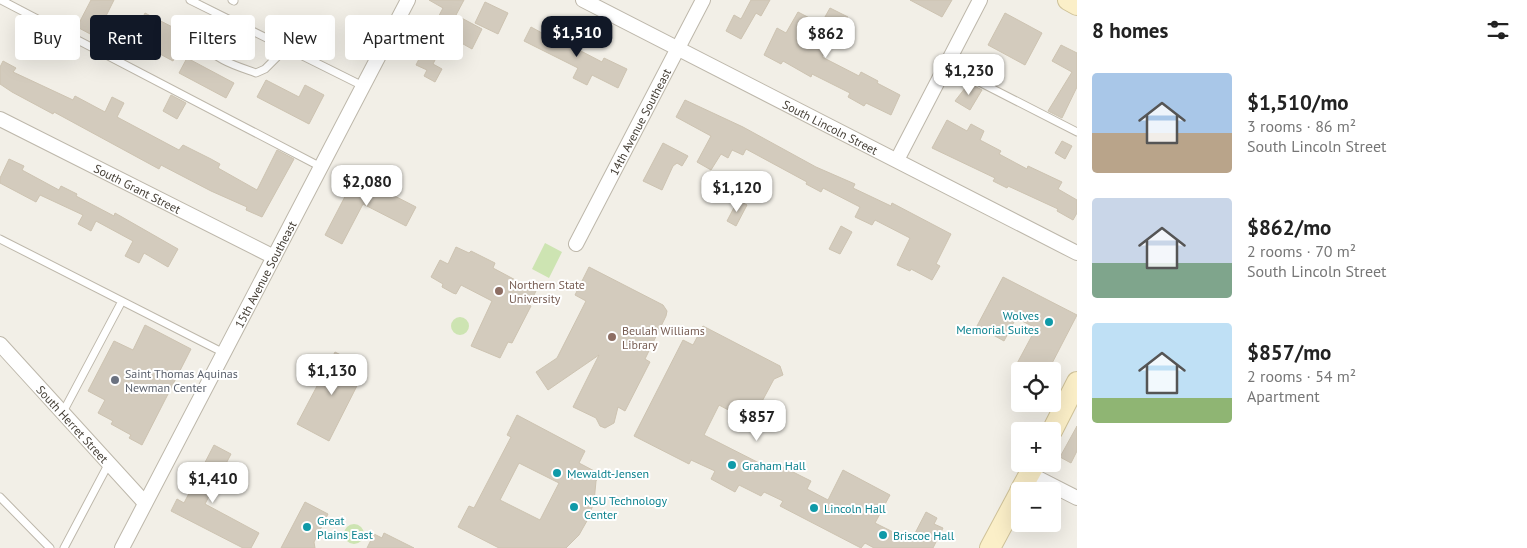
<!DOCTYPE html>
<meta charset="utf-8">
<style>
:root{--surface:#fff;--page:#f6f6f6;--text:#222;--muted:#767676;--accent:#111827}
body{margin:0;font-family:"PT Sans",sans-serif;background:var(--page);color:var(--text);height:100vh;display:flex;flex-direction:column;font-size:19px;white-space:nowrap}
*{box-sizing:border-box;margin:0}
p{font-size:16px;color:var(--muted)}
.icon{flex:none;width:28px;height:28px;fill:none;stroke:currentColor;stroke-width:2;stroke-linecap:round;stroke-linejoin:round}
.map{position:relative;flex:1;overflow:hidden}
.drawer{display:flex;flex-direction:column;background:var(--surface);width:450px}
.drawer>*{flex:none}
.top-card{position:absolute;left:15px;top:15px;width:475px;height:45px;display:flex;gap:10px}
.fabs{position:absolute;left:1011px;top:362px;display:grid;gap:10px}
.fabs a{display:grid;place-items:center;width:50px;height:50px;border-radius:5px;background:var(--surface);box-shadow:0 5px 20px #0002;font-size:25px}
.price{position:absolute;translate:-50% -42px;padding:0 11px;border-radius:10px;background:#fff;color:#222;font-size:16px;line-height:32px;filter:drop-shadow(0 1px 2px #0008)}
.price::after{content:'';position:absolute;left:50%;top:30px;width:15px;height:11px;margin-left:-8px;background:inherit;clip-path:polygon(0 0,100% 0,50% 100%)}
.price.active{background:var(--accent);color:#fff}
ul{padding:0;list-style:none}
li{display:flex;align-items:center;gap:15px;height:125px;padding:0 15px}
li span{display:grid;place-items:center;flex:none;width:140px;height:100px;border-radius:5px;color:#555}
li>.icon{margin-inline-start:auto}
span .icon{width:60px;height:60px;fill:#fffc;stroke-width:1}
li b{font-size:21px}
h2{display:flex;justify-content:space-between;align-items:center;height:60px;padding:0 15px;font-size:21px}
.tag{padding:0 18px;border-radius:5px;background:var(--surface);box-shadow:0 5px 20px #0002;font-size:18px;line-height:45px}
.tag.active{background:var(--accent);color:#fff}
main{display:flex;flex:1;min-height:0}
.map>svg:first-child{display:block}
.green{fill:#cde4b2}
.building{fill:#d3cbbd;stroke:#cdc3b1;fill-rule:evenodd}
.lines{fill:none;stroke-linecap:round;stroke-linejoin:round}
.lane-casing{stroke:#bdb7aa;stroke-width:9}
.street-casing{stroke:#bdb7aa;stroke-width:16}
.secondary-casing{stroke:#cfc299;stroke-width:22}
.lane{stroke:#fff;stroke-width:7}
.street{stroke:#fff;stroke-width:14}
.secondary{stroke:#fbefc8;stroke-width:20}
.education-dot{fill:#8d6e63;stroke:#fff;stroke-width:2}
.culture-dot{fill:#0f9aa8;stroke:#fff;stroke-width:2}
.worship-dot{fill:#6b7280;stroke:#fff;stroke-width:2}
.labels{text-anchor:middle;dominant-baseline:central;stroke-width:4;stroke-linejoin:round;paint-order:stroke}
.street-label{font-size:12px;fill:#453f36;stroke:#fff}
.education-label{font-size:12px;fill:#785e54;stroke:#fff;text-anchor:start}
.culture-label{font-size:12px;fill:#0d838f;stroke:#fff;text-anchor:start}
.worship-label{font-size:12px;fill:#5b616d;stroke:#fff;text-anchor:start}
</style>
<main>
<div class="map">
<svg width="1077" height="548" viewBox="0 0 1077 548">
<rect width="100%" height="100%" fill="#f2efe7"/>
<path class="green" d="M545 243 562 252 549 278 532 269Z
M451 326a9 9 0 1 1 18 0a9 9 0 1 1-18 0Z
M344 534a10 10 0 1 1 20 0a10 10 0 1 1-20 0Z"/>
<path class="building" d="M91 0H114L103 22 119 31 111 45 77 27Z
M429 0H464L456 15 482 29 472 49 433 27 443 8Z
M751 0H770L761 16 756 13 741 39 726 31 734 15 741 19Z
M910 0H952L942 17Z
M485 2 508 13 498 34 475 23Z
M830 8 848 17 839 34 835 32 822 57 859 76 861 72 878 81 877 83 900 95 891 115 866 103 864 106 848 97 850 93 812 74 811 77 783 61 781 64 764 55 777 28 786 33 798 12 821 24Z
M145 13 186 34 173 61 132 39Z
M1005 13 1042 33 1025 65 988 45Z
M546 25 555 29 552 36 602 62 604 58 627 69 618 88 592 75 587 85 573 78 578 68 524 41 531 27 542 33Z
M1061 45 1077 53V87L1062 118 1048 111 1072 72 1052 61Z
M425 47 438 54 433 64 442 69 435 82 424 76 427 70 416 65Z
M187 58 234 83 226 98 179 73Z
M3 61 16 68 13 72 73 100 75 96 105 112 112 97 124 103 117 117 179 150 183 145 211 159 220 164 218 168 257 190 277 150 294 159 262 217 246 210 247 207 211 191 161 165 159 169 54 112 53 114 12 92 0 84V67Z
M266 80 299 97 305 85 324 95 309 124 257 97Z
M969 83 982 90 970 110 955 101Z
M171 95 186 103 177 119 163 111Z
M685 100 743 127 816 167 855 184 853 188 891 206 892 203 951 234 936 264 940 266 932 280 911 269 910 271 897 265 910 238 875 220 872 225 855 217 860 207 823 188 821 192 806 184 807 182 746 149 743 155 732 150 728 158 721 154 711 170 697 162 711 136 676 117Z
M947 120 967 131 971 124 984 131 980 140 1001 151 999 154 1027 169 1028 166 1062 182 1058 189 1077 200V213L1073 220 1057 211 1058 209 1008 186 1007 188 993 181 995 178 932 148Z
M1062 141 1072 146 1065 159 1055 153Z
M663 143 688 156 682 166 677 163 673 166 662 190 643 181Z
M9 159 24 166 22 170 59 190 61 186 77 194 76 196 114 216 115 213 178 249 168 267 144 253 139 263 125 256 133 241 96 221 91 231 78 224 83 215 40 195 36 202 0 183V178Z
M350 173 416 207 406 226 363 204 342 244 325 235 351 185 345 182Z
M738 200 747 205 736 226 727 221Z
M841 226 852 232 840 254 829 249Z
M456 247 469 253 471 251 495 263 493 268 536 291 529 305 531 306 512 343 508 342 500 358 471 346 492 301 461 285 456 294 453 293 442 287 443 284 431 277 440 260 448 264Z
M589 267 663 305 667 311 666 316 645 359 650 362 625 411 618 407 614 423 605 428 600 426 596 418 573 407 599 355 548 390 536 372 557 358 586 301 575 295Z
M1003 277 1077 315 1048 371H1013L1036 328 1016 318 1004 341 977 326Z
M145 325 191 349 142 445 129 438 131 435 111 424 113 421 98 413 105 400 88 391 114 341 133 350Z
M703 326 780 366 783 375 774 379 751 422 719 405 704 435 769 468 773 462 811 481 807 489 828 500 843 470 890 495 875 523 911 541 926 512 937 518 934 524 943 528 933 548H874L865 543 861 548 780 506 783 501 764 492 761 496 739 485 735 492 711 479 715 471 691 460 689 464 634 436 683 340 693 345Z
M335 352 366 368 329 441 297 424Z
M517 415 585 451 579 463 600 474 596 481 594 502 588 519 579 535 566 548H499L458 527 469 506 474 508 511 437 507 435ZM519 463 559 483 540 520 500 500Z
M1077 426V451L1071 463 1060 457Z
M214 445 231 454 205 504 259 533 251 548H243L171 511 177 499 184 503Z
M305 502 328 514 314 542 315 548H281Z
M384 533 414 548H367L374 534 382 538Z"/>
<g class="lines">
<defs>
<path id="lane" d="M1 0 321 167
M190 0 363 86
M232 0 234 1
M218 14 205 43C213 60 240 67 256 73L265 69 286 48
M946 65 1077 132
M0 239 224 353
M63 412 122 301
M0 497 50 548
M64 548 109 463"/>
<g id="street">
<path id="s1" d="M583 0 1077 253"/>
<path id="s2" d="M0 119 274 257"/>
<path d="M897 160 980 0"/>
<path id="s3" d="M576 244 703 0"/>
<path id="s4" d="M0 344 145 503"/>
<path d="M1030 474 1077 498"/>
<path id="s5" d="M122 548 408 0"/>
</g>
<path id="secondary" d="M1068 0 1077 5
M1052 431 1077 382
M1020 491 1035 464
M990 548 1020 492"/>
</defs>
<use href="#lane" class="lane-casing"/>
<use href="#street" class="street-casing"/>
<use href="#secondary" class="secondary-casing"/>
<use href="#lane" class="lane"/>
<use href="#street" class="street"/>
<use href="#secondary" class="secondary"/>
</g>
<g class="education-dot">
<circle cx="499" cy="291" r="5"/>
<circle cx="612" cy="337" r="5"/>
</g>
<g class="culture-dot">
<circle cx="1049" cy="322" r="5"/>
<circle cx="732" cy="465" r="5"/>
<circle cx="557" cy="473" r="5"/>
<circle cx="574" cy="507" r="5"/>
<circle cx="814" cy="508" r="5"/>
<circle cx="307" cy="527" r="5"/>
<circle cx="883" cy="535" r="5"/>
</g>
<circle class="worship-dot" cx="115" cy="380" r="5"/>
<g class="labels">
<g class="street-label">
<text stroke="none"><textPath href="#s3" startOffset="138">14th Avenue Southeast</textPath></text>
<text stroke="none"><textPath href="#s1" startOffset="278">South Lincoln Street</textPath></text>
<text stroke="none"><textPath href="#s2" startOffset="154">South Grant Street</textPath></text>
<text stroke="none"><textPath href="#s5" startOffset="309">15th Avenue Southeast</textPath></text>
<text stroke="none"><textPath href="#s4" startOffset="108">South Herret Street</textPath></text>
</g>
<g class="education-label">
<text x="509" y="284">Northern State<tspan x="509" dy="14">University</tspan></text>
<text x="622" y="330">Beulah Williams<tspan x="622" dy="14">Library</tspan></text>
</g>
<g class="culture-label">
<text x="1039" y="315" text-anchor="end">Wolves<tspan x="1039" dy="14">Memorial Suites</tspan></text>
<text x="742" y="465">Graham Hall</text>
<text x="567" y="473">Mewaldt-Jensen</text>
<text x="584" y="500">NSU Technology<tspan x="584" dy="14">Center</tspan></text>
<text x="824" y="508">Lincoln Hall</text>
<text x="317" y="520">Great<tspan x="317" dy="14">Plains East</tspan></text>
<text x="893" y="535">Briscoe Hall</text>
</g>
<g class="worship-label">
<text x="125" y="373">Saint Thomas Aquinas<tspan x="125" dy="14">Newman Center</tspan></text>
</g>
</g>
</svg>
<div class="fabs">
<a><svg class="icon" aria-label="locate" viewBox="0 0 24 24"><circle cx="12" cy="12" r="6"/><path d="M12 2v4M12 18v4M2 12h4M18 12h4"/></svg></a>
<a>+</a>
<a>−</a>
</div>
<b class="price active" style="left:577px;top:58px">$1,510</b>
<b class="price" style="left:826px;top:59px">$862</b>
<b class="price" style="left:969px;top:96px">$1,230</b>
<b class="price" style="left:367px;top:207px">$2,080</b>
<b class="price" style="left:737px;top:213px">$1,120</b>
<b class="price" style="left:332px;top:396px">$1,130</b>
<b class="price" style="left:757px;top:442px">$857</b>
<b class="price" style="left:213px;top:504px">$1,410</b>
<div class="top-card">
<a class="tag">Buy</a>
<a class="tag active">Rent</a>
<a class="tag">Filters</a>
<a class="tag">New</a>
<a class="tag">Apartment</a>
</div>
</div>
<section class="drawer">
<h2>8 homes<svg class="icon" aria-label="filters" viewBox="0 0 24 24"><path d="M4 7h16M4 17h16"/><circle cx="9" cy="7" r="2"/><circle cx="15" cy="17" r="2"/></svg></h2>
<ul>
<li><span style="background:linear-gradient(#a9c7e8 60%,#b9a48a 0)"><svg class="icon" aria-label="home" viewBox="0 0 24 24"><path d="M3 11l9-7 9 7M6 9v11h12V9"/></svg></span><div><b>$1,510/mo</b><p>3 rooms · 86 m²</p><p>South Lincoln Street</p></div></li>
<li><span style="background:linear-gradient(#c9d6e8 65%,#7fa58c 0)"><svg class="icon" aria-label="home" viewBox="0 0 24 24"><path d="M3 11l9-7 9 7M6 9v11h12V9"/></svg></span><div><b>$862/mo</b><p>2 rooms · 70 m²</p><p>South Lincoln Street</p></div></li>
<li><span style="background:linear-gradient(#bfe0f5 75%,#8fb573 0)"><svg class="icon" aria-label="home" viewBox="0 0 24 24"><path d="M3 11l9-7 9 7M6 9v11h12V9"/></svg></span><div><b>$857/mo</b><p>2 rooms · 54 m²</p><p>Apartment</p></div></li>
</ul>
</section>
</main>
